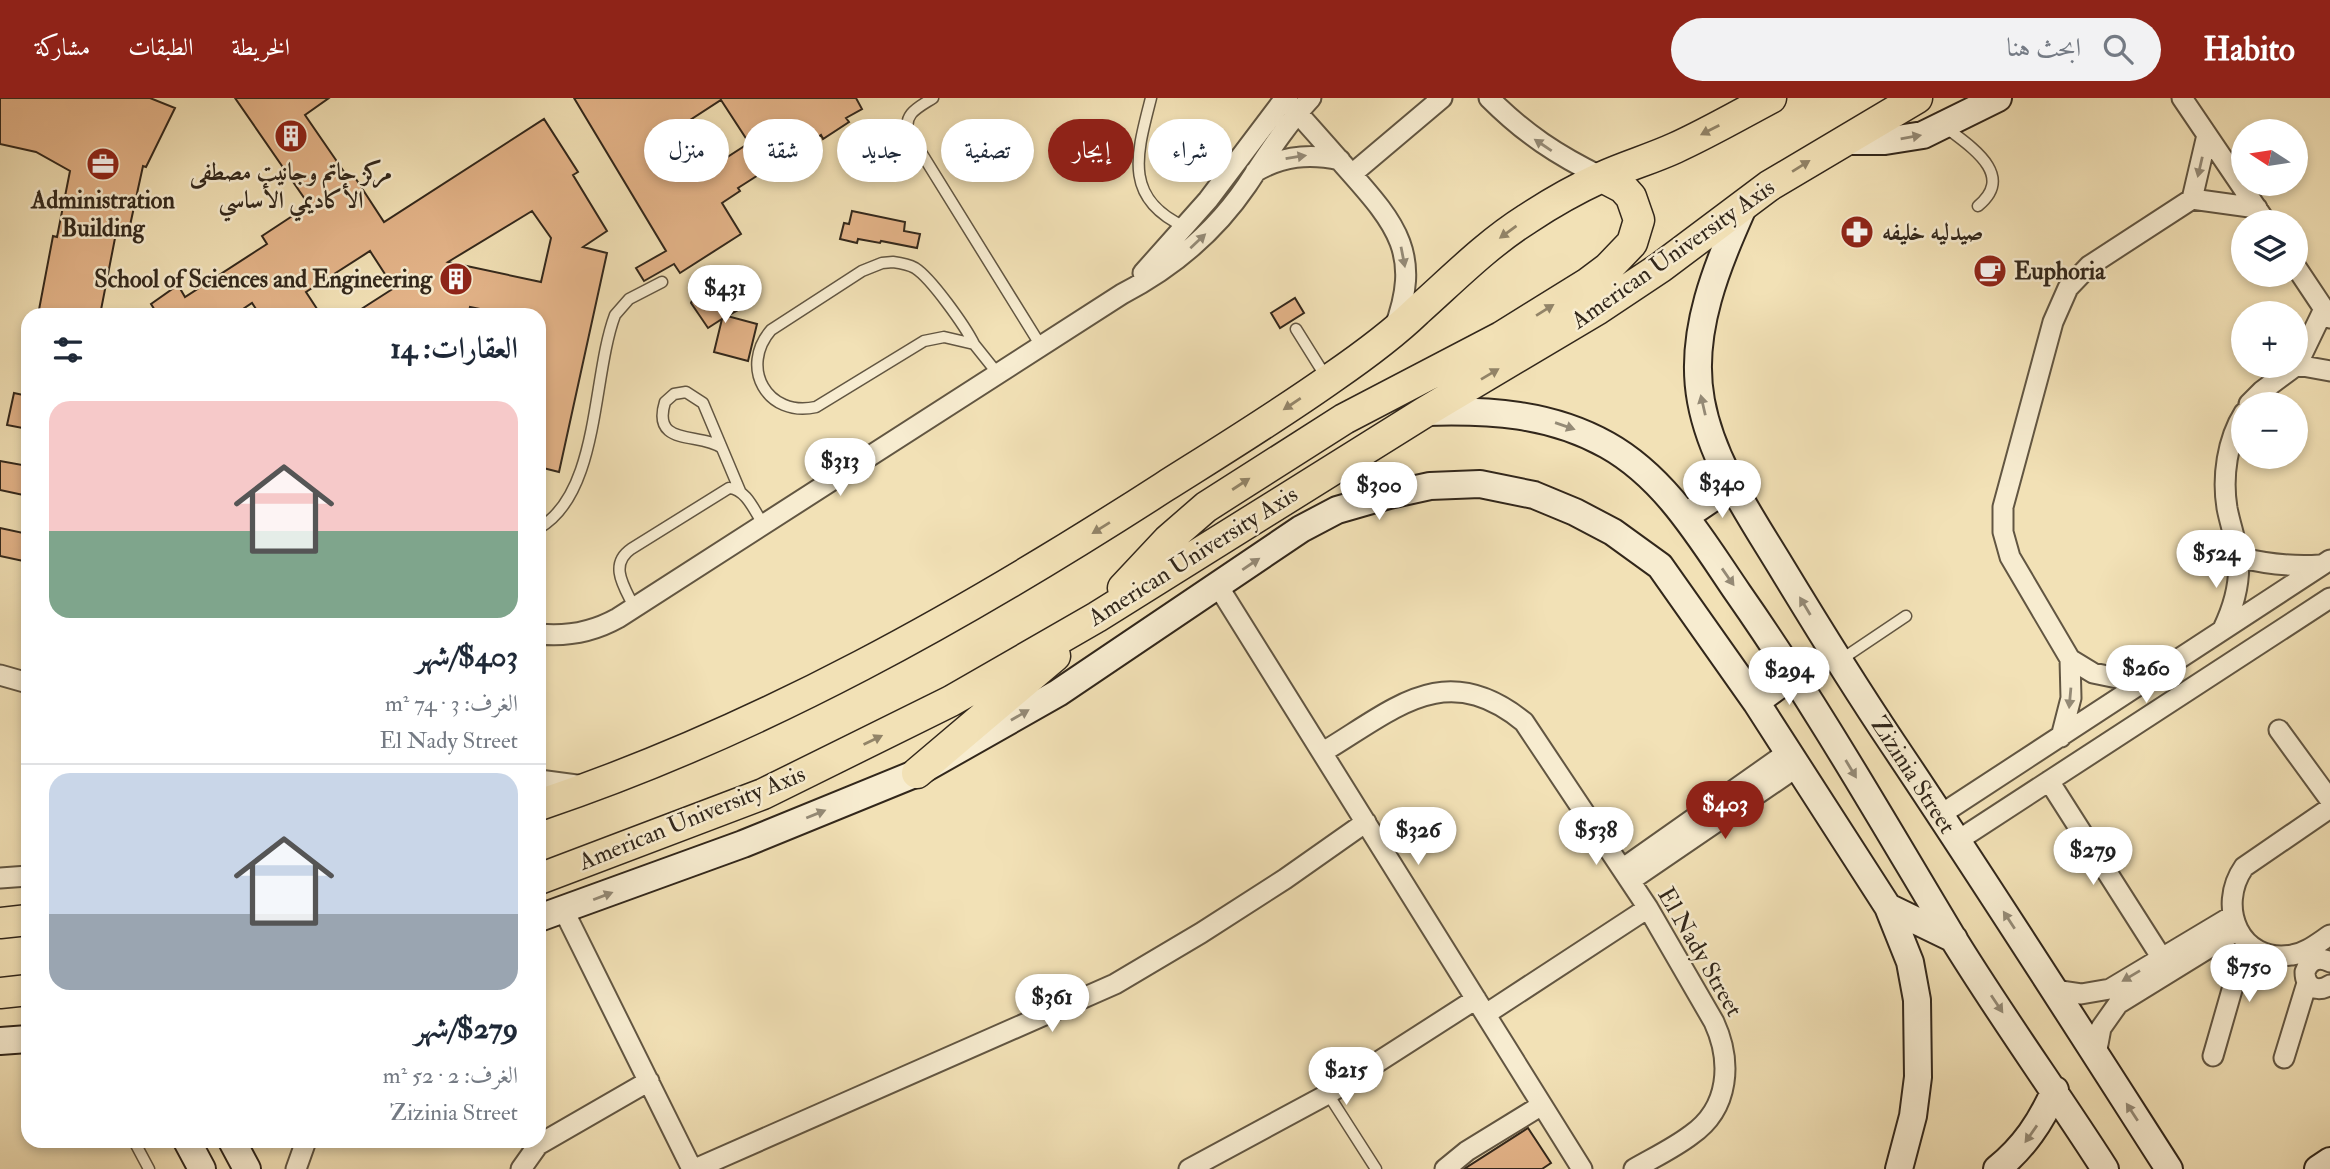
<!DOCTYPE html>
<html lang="ar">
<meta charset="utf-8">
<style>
:root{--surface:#fff;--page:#f2f2f3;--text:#1f2937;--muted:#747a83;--line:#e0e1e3;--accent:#8f2418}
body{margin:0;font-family:"IM FELL Double Pica",Amiri,serif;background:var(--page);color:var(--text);direction:rtl;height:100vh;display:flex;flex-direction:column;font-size:26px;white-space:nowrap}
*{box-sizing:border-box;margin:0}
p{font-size:23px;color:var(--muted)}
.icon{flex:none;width:38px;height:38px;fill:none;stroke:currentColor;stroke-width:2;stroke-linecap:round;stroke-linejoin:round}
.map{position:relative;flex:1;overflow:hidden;direction:ltr}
.panel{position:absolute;left:21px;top:210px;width:525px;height:840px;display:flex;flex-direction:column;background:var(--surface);border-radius:21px;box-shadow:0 4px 10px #0003;direction:rtl}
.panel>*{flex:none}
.banner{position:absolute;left:567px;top:21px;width:665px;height:63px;direction:rtl;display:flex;gap:14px}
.needle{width:46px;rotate:282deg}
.buttons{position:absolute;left:2231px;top:21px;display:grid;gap:14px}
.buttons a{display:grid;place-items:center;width:77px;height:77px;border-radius:50%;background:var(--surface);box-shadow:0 4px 10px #0003;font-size:35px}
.price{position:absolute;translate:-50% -60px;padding:0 16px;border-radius:24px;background:#fff;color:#222;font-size:23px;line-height:46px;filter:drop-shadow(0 2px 4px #0008)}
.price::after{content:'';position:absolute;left:50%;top:42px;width:21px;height:16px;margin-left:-10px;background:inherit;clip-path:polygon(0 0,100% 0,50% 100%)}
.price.current{background:var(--accent);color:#fff}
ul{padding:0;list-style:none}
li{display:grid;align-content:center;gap:14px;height:371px;padding:0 28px}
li+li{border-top:2px solid var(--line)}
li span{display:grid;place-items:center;height:217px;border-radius:21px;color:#555}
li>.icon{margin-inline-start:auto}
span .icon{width:126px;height:126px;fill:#fffc;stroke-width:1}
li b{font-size:30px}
h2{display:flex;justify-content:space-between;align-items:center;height:84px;padding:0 28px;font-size:30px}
.tag{padding:0 24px;border-radius:32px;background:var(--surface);box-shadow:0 4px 10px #0003;font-size:24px;line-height:63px}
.tag.current{background:var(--accent);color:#fff}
header{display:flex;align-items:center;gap:42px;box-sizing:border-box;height:98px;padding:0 35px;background:var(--accent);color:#fff}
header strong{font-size:33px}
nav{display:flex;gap:38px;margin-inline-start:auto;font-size:24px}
.search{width:490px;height:63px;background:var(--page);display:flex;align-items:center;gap:18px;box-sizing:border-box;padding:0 24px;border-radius:38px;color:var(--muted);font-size:26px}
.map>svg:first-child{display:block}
.building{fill:#e4b489;stroke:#32271b;stroke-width:2;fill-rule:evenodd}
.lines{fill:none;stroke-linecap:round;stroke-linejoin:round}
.lane-casing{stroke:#625642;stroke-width:13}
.street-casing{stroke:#625642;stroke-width:23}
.secondary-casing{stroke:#32271b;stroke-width:30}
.primary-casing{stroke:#32271b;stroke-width:33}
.lane{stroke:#f7ecd0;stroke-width:10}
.street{stroke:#f7ecd0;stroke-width:19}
.secondary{stroke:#f7ecd0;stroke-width:26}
.primary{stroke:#f2e1b6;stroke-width:30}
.oneway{fill:#928468}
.oneway2{fill:#948a76}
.labels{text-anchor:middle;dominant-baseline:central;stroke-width:5;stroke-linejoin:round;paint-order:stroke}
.poi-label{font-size:24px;font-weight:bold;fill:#32271b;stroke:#f7ecd0}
.street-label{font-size:24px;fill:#32271b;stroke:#f7ecd0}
</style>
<header>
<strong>Habito</strong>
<div class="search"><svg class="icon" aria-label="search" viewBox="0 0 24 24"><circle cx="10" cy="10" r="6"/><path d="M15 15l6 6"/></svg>ابحث هنا</div>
<nav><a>الخريطة</a><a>الطبقات</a><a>مشاركة</a></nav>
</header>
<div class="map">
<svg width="2330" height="1071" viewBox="0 0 2330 1071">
<rect width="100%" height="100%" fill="#f2e1b6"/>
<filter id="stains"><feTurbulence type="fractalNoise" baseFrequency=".00286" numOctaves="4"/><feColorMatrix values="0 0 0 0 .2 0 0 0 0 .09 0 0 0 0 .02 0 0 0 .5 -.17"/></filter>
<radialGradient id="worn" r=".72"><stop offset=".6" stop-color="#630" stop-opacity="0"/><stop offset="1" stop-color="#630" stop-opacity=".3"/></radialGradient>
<path class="building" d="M0 0H150L175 10 146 69 143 68 129 132 117 130 100 217H38L53 138 57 139 70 73 36 54 0 46Z
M235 0H329L305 17 349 81 354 78 384 124 544 21 578 74 573 77 607 133 583 149 607 155 559 374 539 369V217H509L470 209 468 217H352L394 190 370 153 306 194 321 217H260L252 205 234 217H158L151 206 178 187 185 199 267 146 262 138 309 107ZM532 113 551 140 541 184 448 164Z
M574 0H856L862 11 846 20 849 24 823 41 821 37 738 90 740 93 722 105 741 136 680 175 674 166 644 183 636 170 666 153ZM721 2 749 45 695 80 667 37Z
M852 113 905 124 904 133 920 136 917 150 881 143 880 145 858 141 857 145 840 141 844 125 849 126Z
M698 190H715L724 208 738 212 727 218 757 226 748 263 714 254 722 221 708 230 691 205Z
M1295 200 1304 215 1280 230 1271 215Z
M14 295 28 298V331L7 327Z
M0 363 28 368V398L0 392Z
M0 430 28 436V464L0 458Z
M1528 1030 1551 1065 1542 1071H1464Z"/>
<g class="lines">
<defs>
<path id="lane" d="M933 0C919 9 902 16 909 35L1041 248
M1151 0C1137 55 1122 100 1185 129
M1944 28C1968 47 2017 76 1978 108
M893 164C901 165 908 166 915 170 931 180 965 228 974 246L944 239 924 243 816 309C767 320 739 269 771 232L862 173 882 165Z
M1296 231 1326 279
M974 246 998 276
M722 350C700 334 651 349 665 304L674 296 686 294 703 305 740 393
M539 430C600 395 592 278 615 217L629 201 662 184
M634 509C625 490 608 467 631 451L729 390C746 391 754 412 763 426
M1842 561 1906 518
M1328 996 1376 1071
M134 1043 149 1071"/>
<path id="street" d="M1284 0C1306 24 1327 48 1349 73 1397 127 1422 157 1394 231
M1489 0C1525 36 1557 57 1602 79
M2182 0 2266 124
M1255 74C1282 58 1309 55 1340 62
M1352 76 1442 0
M2192 101 2207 37
M2296 169 2330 220
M1143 175 1208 102 1285 0
M2297 267 2330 273
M2249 306 2262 293 2297 267 2324 211
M2238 459C2266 466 2291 469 2320 467
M1218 488 1582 1071
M2223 531C2234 508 2241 484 2238 458 2236 442 2230 426 2227 410 2222 379 2227 342 2244 315
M539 536C568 539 593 534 618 520L1122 196C1172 170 1215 134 1247 87 1267 57 1286 27 1311 0
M0 577 28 585
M2151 579 2122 581 2093 575 2070 561 2010 459 2003 434V409L2053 224 2068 190 2089 168 2192 101 2257 110
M2279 632 2330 702
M2061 639 2071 600 2070 561
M1323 654C1395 611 1445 560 1524 624L1648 810 1714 924C1732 963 1730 1010 1691 1037 1674 1050 1653 1060 1634 1071
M539 682 584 688
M2049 683 2170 873
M2330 710 2244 769C2216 809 2240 866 2292 857 2306 855 2318 845 2330 837
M1940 717 2330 462
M1957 743 2330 500
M1622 771 1788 654
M0 780 28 778
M1630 783 1797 669
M564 813 692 1071
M2330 864C2319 858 2309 862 2305 874 2305 889 2317 895 2330 887
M2054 892 2081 896 2110 891 2232 818
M1486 916 1648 810
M2096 957 2101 930 2118 906 2238 832
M2213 958 2246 843
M2284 960 2307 885
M296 1071 306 1043
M521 1071 538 1047 649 983
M695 1071 1115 886 1201 835 1285 781 1366 724
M1189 1071 1328 996 1476 901
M1445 1071 1467 1053 1542 1007"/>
<path id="secondary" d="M1843 43H1885L1923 37 1998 0
M1745 105C1718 166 1688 234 1701 303 1712 363 1749 416 1780 467 1817 528 1854 588 1893 646 1987 786 2078 929 2169 1071
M1425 314C1489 312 1550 315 1607 347 1666 380 1701 441 1738 495 1815 605 1882 722 1951 837 2000 917 2055 993 2105 1071
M1686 418 1732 387
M1756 604 1794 576
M1888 809 1954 841
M539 820 743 746 917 675 1058 595 1301 431 1337 412 1389 397 1430 388 1480 386 1534 397 1575 414 1613 434 1660 468 1756 604 1888 809 1910 864 1917 902 1918 979 1913 1018 1899 1071
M0 943 28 941
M187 1043 202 1071
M232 1043 247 1071
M1997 1071C2024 1049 2041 1024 2055 992
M2318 1071 2330 1063"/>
<path id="primary" d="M1123 490 1168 442 1206 409 1344 321 1501 239 1588 185 1608 170 1632 145 1639 122 1631 99 1623 90 1602 79
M917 675 1055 558
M539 707C762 632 967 516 1164 389 1221 353 1278 318 1333 279 1362 259 1391 238 1417 213 1453 181 1486 147 1527 121 1551 105 1576 91 1602 79 1626 68 1651 61 1675 50 1708 35 1739 17 1771 0
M539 781 763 696 951 603 1097 519 1425 314 1598 211 1661 169 1769 88 1917 0
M0 825 28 822
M0 895 28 892"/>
</defs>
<use href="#lane" class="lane-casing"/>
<use href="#street" class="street-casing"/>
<use href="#secondary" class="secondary-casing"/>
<use href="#primary" class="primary-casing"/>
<use href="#lane" class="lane"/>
<use href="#street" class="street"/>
<use href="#secondary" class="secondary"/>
<use href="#primary" class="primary"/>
</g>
<defs><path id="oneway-solid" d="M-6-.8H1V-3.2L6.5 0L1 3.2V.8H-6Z" transform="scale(1.75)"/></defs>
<g class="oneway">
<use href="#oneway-solid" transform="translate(1710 32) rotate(153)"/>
<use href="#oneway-solid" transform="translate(1801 68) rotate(-32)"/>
<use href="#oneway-solid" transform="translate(1508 134) rotate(144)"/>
<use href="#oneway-solid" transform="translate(1545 212) rotate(-32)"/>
<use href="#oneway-solid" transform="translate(1490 276) rotate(-31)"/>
<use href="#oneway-solid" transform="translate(1292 306) rotate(146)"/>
<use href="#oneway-solid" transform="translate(1241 386) rotate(-33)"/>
<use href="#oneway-solid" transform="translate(1101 430) rotate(148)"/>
<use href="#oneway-solid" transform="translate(873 642) rotate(-26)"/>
</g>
<g class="oneway2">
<use href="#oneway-solid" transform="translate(1911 39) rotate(-10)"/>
<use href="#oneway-solid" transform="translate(1543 47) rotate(-146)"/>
<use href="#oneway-solid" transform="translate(1296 59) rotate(-9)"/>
<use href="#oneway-solid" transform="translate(2200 69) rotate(103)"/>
<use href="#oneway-solid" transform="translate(1198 143) rotate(-43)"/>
<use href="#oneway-solid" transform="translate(1403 159) rotate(79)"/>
<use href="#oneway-solid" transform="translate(1703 307) rotate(-103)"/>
<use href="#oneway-solid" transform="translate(1565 328) rotate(19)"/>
<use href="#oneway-solid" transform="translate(1251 466) rotate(-34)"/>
<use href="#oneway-solid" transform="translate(1728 479) rotate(55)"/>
<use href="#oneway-solid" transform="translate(1805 508) rotate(-121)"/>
<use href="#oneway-solid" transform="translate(2070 600) rotate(95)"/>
<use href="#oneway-solid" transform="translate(1020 617) rotate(-30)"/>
<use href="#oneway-solid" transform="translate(1851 671) rotate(59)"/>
<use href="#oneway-solid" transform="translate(816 716) rotate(-22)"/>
<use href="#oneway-solid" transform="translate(603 798) rotate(-21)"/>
<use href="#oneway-solid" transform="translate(2009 822) rotate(-123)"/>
<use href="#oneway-solid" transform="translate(2131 878) rotate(149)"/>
<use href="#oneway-solid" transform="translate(1997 906) rotate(56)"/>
<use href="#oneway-solid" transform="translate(2132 1014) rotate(-123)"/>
<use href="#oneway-solid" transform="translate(2031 1036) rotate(125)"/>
</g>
<defs>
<symbol id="building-disc" viewBox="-11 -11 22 22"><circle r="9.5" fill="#8f2418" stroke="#f7ecd0"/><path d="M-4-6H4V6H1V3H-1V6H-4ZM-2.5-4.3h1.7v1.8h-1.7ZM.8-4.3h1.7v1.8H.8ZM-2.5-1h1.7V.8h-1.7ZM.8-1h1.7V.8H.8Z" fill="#fff"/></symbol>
<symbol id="office-disc" viewBox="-11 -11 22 22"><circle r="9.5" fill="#8f2418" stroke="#f7ecd0"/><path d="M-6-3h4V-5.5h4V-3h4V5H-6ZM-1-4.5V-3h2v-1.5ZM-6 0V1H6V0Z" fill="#fff"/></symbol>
<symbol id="pharmacy-disc" viewBox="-11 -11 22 22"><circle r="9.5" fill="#8f2418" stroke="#f7ecd0"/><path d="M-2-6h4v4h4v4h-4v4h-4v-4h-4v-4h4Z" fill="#fff"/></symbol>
<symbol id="cafe-disc" viewBox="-11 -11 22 22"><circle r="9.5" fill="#8f2418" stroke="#f7ecd0"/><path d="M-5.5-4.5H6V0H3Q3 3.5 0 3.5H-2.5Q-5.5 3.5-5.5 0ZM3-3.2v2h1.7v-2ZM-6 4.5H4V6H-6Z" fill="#fff"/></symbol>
</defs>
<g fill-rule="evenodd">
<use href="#building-disc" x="272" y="19" width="38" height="38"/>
<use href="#office-disc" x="84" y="47" width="38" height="38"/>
<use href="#pharmacy-disc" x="1838" y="115" width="38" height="38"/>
<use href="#cafe-disc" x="1971" y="154" width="38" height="38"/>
<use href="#building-disc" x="437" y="162" width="38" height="38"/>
</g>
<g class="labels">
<g class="poi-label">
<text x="291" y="74">مركز حاتم وجانيت مصطفى<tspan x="291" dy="28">الأكاديمي الأساسي</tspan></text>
<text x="103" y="102">Administration<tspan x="103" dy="28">Building</tspan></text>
<text x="1882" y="134" text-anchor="start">صيدليه خليفه</text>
<text x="2014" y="173" text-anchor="start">Euphoria</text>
<text x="432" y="181" text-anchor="end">School of Sciences and Engineering</text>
</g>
<g class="street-label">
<text transform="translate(1673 156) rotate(-35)">American University Axis</text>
<text transform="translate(1193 458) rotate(-32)">American University Axis</text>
<text transform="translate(1913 677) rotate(57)">Zizinia Street</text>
<text transform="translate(692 720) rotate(-22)">American University Axis</text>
<text transform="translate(1700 854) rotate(60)">El Nady Street</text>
</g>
</g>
<rect width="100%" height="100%" filter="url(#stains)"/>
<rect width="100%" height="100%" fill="url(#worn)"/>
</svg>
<div class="buttons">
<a><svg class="needle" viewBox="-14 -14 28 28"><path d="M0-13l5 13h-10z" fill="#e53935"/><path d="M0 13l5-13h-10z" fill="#747a83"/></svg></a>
<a><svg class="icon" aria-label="layers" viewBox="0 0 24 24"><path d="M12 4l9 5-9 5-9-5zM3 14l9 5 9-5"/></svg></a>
<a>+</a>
<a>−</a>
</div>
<b class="price" style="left:725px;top:227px">$431</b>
<b class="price" style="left:840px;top:400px">$313</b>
<b class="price" style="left:1722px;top:422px">$340</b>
<b class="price" style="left:1379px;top:424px">$300</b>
<b class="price" style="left:2216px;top:492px">$524</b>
<b class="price" style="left:2146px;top:607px">$260</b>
<b class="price" style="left:1789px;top:609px">$294</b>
<b class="price current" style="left:1725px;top:743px">$403</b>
<b class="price" style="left:1418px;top:769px">$326</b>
<b class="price" style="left:1596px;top:769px">$538</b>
<b class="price" style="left:2093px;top:789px">$279</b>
<b class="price" style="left:2249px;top:906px">$750</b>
<b class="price" style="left:1052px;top:936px">$361</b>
<b class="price" style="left:1346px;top:1009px">$215</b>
<div class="banner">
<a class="tag">شراء</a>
<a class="tag current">إيجار</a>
<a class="tag">تصفية</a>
<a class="tag">جديد</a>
<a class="tag">شقة</a>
<a class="tag">منزل</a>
</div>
<section class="panel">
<h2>العقارات: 14<svg class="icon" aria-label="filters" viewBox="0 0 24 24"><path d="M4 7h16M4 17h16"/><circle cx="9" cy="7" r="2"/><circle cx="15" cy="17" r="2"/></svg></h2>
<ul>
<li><span style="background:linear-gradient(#f6c9c9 60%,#7fa58c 0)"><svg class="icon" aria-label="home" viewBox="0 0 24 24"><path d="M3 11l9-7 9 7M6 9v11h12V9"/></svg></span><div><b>$403/شهر</b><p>الغرف: 3 · 74 m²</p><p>El Nady Street</p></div></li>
<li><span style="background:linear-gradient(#c9d6e8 65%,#9aa5b1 0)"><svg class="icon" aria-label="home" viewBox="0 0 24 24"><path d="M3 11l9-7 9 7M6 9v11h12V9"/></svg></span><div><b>$279/شهر</b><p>الغرف: 2 · 52 m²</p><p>Zizinia Street</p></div></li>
</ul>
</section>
</div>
